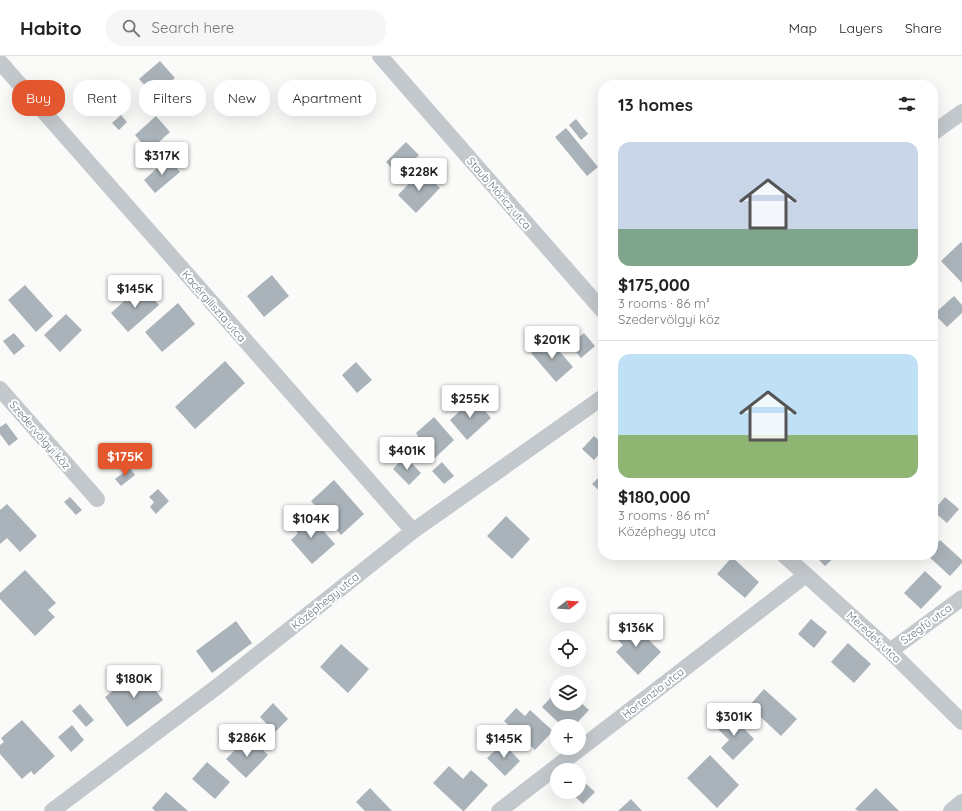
<!DOCTYPE html>
<meta charset="utf-8">
<style>
:root{--surface:#fff;--page:#f6f6f6;--text:#222;--muted:#767676;--line:#e0e0e0;--accent:#e4572e}
body{margin:0;font-family:Quicksand,sans-serif;background:var(--page);color:var(--text);height:100vh;display:flex;flex-direction:column;font-size:15px;white-space:nowrap}
*{box-sizing:border-box;margin:0}
p{font-size:13px;color:var(--muted)}
.icon{flex:none;width:22px;height:22px;fill:none;stroke:currentColor;stroke-width:2;stroke-linecap:round;stroke-linejoin:round}
.map{position:relative;flex:1;overflow:hidden}
.sheet{position:absolute;left:598px;top:24px;width:340px;height:480px;display:flex;flex-direction:column;background:var(--surface);border-radius:16px;box-shadow:0 4px 16px #0002}
.sheet>*{flex:none}
.top-card{position:absolute;left:12px;top:24px;width:380px;height:36px;display:flex;gap:8px}
.needle{width:26px;rotate:73deg}
.controls{position:absolute;left:550px;top:531px;display:grid;gap:8px}
.controls a{display:grid;place-items:center;width:36px;height:36px;border-radius:50%;background:var(--surface);box-shadow:0 4px 16px #0002;font-size:20px}
.price{position:absolute;translate:-50% -34px;padding:0 9px;border-radius:4px;background:#fff;color:#222;font-size:13px;line-height:26px;filter:drop-shadow(0 1px 2px #0008)}
.price::after{content:'';position:absolute;left:50%;top:24px;width:12px;height:9px;margin-left:-6px;background:inherit;clip-path:polygon(0 0,100% 0,50% 100%)}
.price.active{background:var(--accent);color:#fff}
ul{padding:0;list-style:none}
li{display:grid;align-content:center;gap:8px;height:212px;padding:0 20px}
li+li{border-top:1px solid var(--line)}
li span{display:grid;place-items:center;height:124px;border-radius:12px;color:#555}
li>.icon{margin-inline-start:auto}
span .icon{width:72px;height:72px;fill:#fffc;stroke-width:1}
li b{font-size:17px}
h2{display:flex;justify-content:space-between;align-items:center;height:48px;padding:0 20px;font-size:17px}
.pill{padding:0 14px;border-radius:16px;background:var(--surface);box-shadow:0 4px 16px #0002;font-size:14px;line-height:36px}
.pill.active{background:var(--accent);color:#fff}
header{display:flex;align-items:center;gap:24px;box-sizing:border-box;height:56px;padding:0 20px;background:var(--surface);border-bottom:1px solid var(--line)}
header strong{font-size:19px}
nav{display:flex;gap:22px;margin-inline-start:auto;font-size:14px}
.search{width:280px;height:36px;background:var(--page);display:flex;align-items:center;gap:10px;box-sizing:border-box;padding:0 14px;border-radius:16px;color:var(--muted);font-size:15px}
.map>svg:first-child{display:block}
.building{fill:#aab3b9}
.lines{fill:none;stroke-linecap:round;stroke-linejoin:round}
.street{stroke:#c3c8cc;stroke-width:16}
.labels{text-anchor:middle;dominant-baseline:central;stroke-width:4;stroke-linejoin:round;paint-order:stroke}
.street-label{font-size:11px;fill:#657683;stroke:#fff}
</style>
<header>
<strong>Habito</strong>
<div class="search"><svg class="icon" aria-label="search" viewBox="0 0 24 24"><circle cx="10" cy="10" r="6"/><path d="M15 15l6 6"/></svg>Search here</div>
<nav><a>Map</a><a>Layers</a><a>Share</a></nav>
</header>
<div class="map">
<svg width="962" height="755" viewBox="0 0 962 755">
<rect width="100%" height="100%" fill="#fafaf8"/>
<path class="building" d="M160 5 175 22 154 40 139 23Z
M121 59 127 66 119 74 112 67Z
M156 60 170 76 149 95 135 79Z
M576 63 588 78 581 84 569 69Z
M566 72 598 111 587 120 555 81Z
M406 86 419 99 399 119 386 106Z
M168 102 180 116 155 137 144 124Z
M422 114 440 132 416 157 398 139Z
M961 186 962 187V227L941 205Z
M272 219 289 240 264 261 247 240Z
M25 229 53 260 36 276 8 244Z
M141 230 159 249 128 276 111 257Z
M954 240 962 249V257L947 271 934 258Z
M178 247 195 268 162 296 145 276Z
M66 258 82 274 60 296 44 279Z
M14 277 25 290 14 299 3 285Z
M584 277 595 290 581 302 570 289Z
M548 282 573 311 556 326 531 297Z
M225 305 245 327 195 373 175 351Z
M356 306 372 324 357 337 342 319Z
M474 342 491 362 467 384 450 364Z
M434 361 454 384 435 402 417 381 418 380 416 377Z
M6 367 18 383 9 390 0 378V371Z
M594 380 603 388V394L594 404 582 393Z
M405 400 421 417 409 429 393 413Z
M442 406 454 420 444 428 432 415Z
M130 412 135 419 121 430 115 423Z
M601 419 603 421V438L592 428Z
M334 424 364 458 341 479 311 445Z
M158 433 169 445 156 458 150 451 154 446 149 441Z
M70 441 82 454 76 459 64 446Z
M945 441 959 453 947 467 933 455Z
M7 448 37 480 20 496 7 482 0 488V454Z
M308 457 335 488 312 508 291 484 298 477 292 471Z
M506 460 530 483 512 503 487 480Z
M940 484 962 504V507L950 520 927 499H933V492Z
M814 499H837L825 510Z
M732 501 759 526 745 542 717 518Z
M25 514 56 547 48 554 55 561 35 580 0 543V537Z
M925 515 942 531 921 553 904 537Z
M811 563 827 576 814 592 798 578Z
M629 564 661 596 638 619 616 596 623 589 614 580Z
M236 565 252 587 212 617 196 595Z
M848 587 871 608 854 627 831 606Z
M341 588 369 613 348 637 320 611Z
M140 614 163 644 127 671 105 641Z
M764 633 797 663 781 680 749 650Z
M557 635V648H579V645L589 654 574 670H562L542 651Z
M273 647 288 663 275 676 260 661Z
M80 648 94 664 86 671 72 655Z
M516 652 525 660 530 654 553 675 535 694 504 665Z
M730 658 754 683 733 704 721 692 729 684 716 671Z
M22 664 55 700 34 719 31 715 22 723 0 698V689L4 686 1 682Z
M72 669 84 684 71 696 58 681Z
M252 683 268 699 246 722 226 703 238 691 241 694Z
M503 687 520 705 505 720 487 702Z
M710 699 739 729 717 752 687 722Z
M207 706 230 726 215 743 192 723Z
M449 710 463 723 471 714 488 729 464 755H463L433 727Z
M580 722 595 736 583 748 570 736H579V723Z
M370 732 392 755H365L356 746Z
M876 732 899 755H858L855 753Z
M166 736 188 755H155L152 752Z
M631 743 642 755H618Z"/>
<g class="lines">
<path class="street" d="M380 0 603 255
M0 6 413 475
M933 77 962 56
M0 333 97 443
M784 499 890 595 962 666
M890 595 962 542
M52 755 218 630 413 475 603 341
M499 755 806 519
M951 755 962 746"/>
</g>
<g class="labels">
<g class="street-label">
<text transform="translate(499 137) rotate(49)">Staub Móricz utca</text>
<text transform="translate(214 250) rotate(49)">Kacérgiliszta utca</text>
<text transform="translate(40 379) rotate(49)">Szedervölgyi köz</text>
<text transform="translate(325 545) rotate(-39)">Középhegy utca</text>
<text transform="translate(926 568) rotate(-36)">Szegfű utca</text>
<text transform="translate(874 581) rotate(43)">Meredek utca</text>
<text transform="translate(653 637) rotate(-38)">Hortenzia utca</text>
</g>
</g>
</svg>
<div class="controls">
<a><svg class="needle" viewBox="-14 -14 28 28"><path d="M0-13l5 13h-10z" fill="#e53935"/><path d="M0 13l5-13h-10z" fill="#767676"/></svg></a>
<a><svg class="icon" aria-label="locate" viewBox="0 0 24 24"><circle cx="12" cy="12" r="6"/><path d="M12 2v4M12 18v4M2 12h4M18 12h4"/></svg></a>
<a><svg class="icon" aria-label="layers" viewBox="0 0 24 24"><path d="M12 4l9 5-9 5-9-5zM3 14l9 5 9-5"/></svg></a>
<a>+</a>
<a>−</a>
</div>
<b class="price" style="left:162px;top:120px">$317K</b>
<b class="price" style="left:419px;top:136px">$228K</b>
<b class="price" style="left:135px;top:253px">$145K</b>
<b class="price" style="left:552px;top:304px">$201K</b>
<b class="price" style="left:470px;top:363px">$255K</b>
<b class="price" style="left:407px;top:415px">$401K</b>
<b class="price active" style="left:125px;top:421px">$175K</b>
<b class="price" style="left:311px;top:483px">$104K</b>
<b class="price" style="left:636px;top:592px">$136K</b>
<b class="price" style="left:134px;top:643px">$180K</b>
<b class="price" style="left:734px;top:681px">$301K</b>
<b class="price" style="left:247px;top:702px">$286K</b>
<b class="price" style="left:504px;top:703px">$145K</b>
<div class="top-card">
<a class="pill active">Buy</a>
<a class="pill">Rent</a>
<a class="pill">Filters</a>
<a class="pill">New</a>
<a class="pill">Apartment</a>
</div>
<section class="sheet">
<h2>13 homes<svg class="icon" aria-label="filters" viewBox="0 0 24 24"><path d="M4 7h16M4 17h16"/><circle cx="9" cy="7" r="2"/><circle cx="15" cy="17" r="2"/></svg></h2>
<ul>
<li><span style="background:linear-gradient(#c9d6e8 70%,#7fa58c 0)"><svg class="icon" aria-label="home" viewBox="0 0 24 24"><path d="M3 11l9-7 9 7M6 9v11h12V9"/></svg></span><div><b>$175,000</b><p>3 rooms · 86 m²</p><p>Szedervölgyi köz</p></div></li>
<li><span style="background:linear-gradient(#bfe0f5 65%,#8fb573 0)"><svg class="icon" aria-label="home" viewBox="0 0 24 24"><path d="M3 11l9-7 9 7M6 9v11h12V9"/></svg></span><div><b>$180,000</b><p>3 rooms · 86 m²</p><p>Középhegy utca</p></div></li>
</ul>
</section>
</div>
